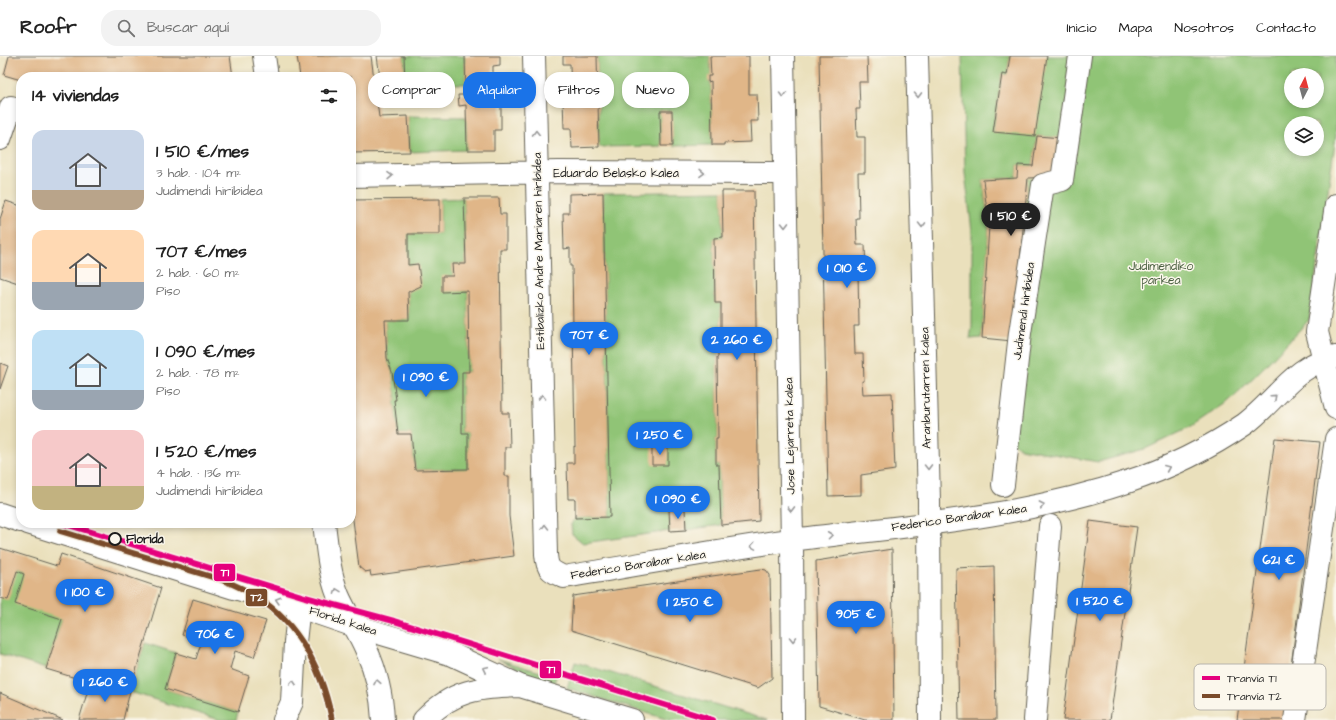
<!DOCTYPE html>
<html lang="es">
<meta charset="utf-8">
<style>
:root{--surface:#fff;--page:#f2f2f2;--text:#222;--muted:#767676;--line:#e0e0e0;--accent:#1a73e8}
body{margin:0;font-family:"Architects Daughter",sans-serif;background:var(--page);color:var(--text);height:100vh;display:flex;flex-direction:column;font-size:15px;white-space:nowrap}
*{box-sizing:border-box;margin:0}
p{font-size:13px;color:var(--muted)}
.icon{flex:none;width:22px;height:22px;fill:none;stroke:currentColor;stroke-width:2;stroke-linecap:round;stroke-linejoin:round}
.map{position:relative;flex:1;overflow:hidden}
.side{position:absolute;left:16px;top:16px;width:340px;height:456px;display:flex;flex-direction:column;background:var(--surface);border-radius:16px;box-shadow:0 2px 6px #0003}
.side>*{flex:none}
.top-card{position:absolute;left:368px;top:16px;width:380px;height:36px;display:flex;gap:8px}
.needle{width:26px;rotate:6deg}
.controls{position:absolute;left:1284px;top:12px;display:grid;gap:8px}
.controls a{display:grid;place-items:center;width:40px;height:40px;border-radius:50%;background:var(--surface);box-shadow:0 2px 6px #0003;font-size:20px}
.price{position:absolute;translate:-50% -34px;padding:0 9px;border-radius:14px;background:var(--accent);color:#fff;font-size:13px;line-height:26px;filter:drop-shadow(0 1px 2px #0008)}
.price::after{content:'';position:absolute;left:50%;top:24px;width:12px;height:9px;margin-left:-6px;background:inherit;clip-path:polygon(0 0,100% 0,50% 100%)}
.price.active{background:#222;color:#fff}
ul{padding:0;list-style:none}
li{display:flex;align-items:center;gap:12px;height:100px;padding:0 16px}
li span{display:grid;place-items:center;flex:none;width:112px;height:80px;border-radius:12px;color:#555}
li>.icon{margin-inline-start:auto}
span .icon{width:48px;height:48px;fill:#fffc;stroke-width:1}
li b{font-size:17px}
h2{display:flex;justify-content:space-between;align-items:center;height:48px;padding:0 16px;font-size:17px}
.pill{padding:0 14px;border-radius:16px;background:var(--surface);box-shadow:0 2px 6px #0003;font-size:14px;line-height:36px}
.pill.active{background:var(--accent);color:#fff}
header{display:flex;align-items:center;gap:24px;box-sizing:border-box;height:56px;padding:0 20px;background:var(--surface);border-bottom:1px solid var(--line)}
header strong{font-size:19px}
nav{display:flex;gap:22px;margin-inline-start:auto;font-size:14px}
.search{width:280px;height:36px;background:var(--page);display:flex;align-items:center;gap:10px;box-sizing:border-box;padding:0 14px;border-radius:16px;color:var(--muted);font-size:15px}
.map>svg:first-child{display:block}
.green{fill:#90c476;stroke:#567049;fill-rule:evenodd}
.building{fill:#e0b688}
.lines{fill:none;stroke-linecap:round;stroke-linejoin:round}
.minor-casing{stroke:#646154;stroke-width:24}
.major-casing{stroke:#646154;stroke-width:24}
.minor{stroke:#fff;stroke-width:22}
.major{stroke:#fff;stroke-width:22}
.tram-1-casing{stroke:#fbf7ec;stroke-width:9}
.tram-2-casing{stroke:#fbf7ec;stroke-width:9}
.tram-1{stroke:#e5007d;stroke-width:6}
.tram-2{stroke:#7a4b2a;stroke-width:6}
.oneway{stroke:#999}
.stop-dot{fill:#fbf7ec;stroke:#1c1c1c;stroke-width:2}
.labels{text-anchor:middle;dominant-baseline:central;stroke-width:3;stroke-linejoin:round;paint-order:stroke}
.street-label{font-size:12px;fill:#1c1c1c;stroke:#fbf7ec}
.park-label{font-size:12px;fill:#4a5f40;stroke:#fbf7ec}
.stop-label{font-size:12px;font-weight:bold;fill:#1c1c1c;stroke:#fbf7ec;text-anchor:start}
.key{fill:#fbf7ec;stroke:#b8b5ae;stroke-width:1}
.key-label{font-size:11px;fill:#1c1c1c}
.line-badge{stroke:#fbf7ec;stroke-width:1.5}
.badge-label{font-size:11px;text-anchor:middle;font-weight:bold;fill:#fff}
</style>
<header>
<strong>Roofr</strong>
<div class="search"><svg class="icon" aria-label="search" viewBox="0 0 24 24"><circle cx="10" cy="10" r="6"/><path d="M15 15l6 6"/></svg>Buscar aquí</div>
<nav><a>Inicio</a><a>Mapa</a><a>Nosotros</a><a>Contacto</a></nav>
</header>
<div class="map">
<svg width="1336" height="664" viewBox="0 0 1336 664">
<rect width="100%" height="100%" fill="#fbf7ec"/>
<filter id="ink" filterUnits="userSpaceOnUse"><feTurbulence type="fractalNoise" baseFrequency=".025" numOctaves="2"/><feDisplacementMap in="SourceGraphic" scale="8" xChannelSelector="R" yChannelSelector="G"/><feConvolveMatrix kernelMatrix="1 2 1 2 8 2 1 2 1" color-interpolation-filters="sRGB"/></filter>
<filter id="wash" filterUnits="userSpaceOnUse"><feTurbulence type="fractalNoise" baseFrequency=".012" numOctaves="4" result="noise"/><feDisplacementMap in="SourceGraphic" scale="16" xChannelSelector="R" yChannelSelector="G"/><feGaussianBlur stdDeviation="0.9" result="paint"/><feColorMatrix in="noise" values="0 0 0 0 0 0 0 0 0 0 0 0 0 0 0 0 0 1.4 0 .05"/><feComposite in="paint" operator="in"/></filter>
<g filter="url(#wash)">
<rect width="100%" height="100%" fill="#eae0bc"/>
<path class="green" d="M404 0H465L466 28 405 27Z
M597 0H710L711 20 709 26 711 25 712 89 673 90 671 55H660L661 90 599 91Z
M962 0H1010L1007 19 1002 18 993 76 1047 0H1336V80L1309 264 1263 312 1229 345 1189 372 1145 393 1098 406 1020 392 1003 380 1028 122 1062 82 1037 80 1033 110 1018 109 1017 122 983 124 989 170 982 282 970 283 972 271V175L965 117ZM1291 19H1317V45H1291ZM1291 67H1317V93H1291Z
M408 60 466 61 467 94 410 96Z
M722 135 723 181 714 182 715 247H721V282L718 301H717L718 383H716V409H719L721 469 686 474 685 453 669 454 670 475 583 487 572 478 571 468 575 462 610 461 603 137Z
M464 142 466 208H453V220L443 235H468L469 316H462V377H468V413L415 414 411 378H398L394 344H396L392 316 387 302 385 264H409L408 236 418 209H408V178H440V143Z
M17 515 24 518 62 563 46 613 0 598V542Z
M145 587 176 597 165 633 238 656 236 664H220L92 624 91 626H89L93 616 132 628Z
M498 603 556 621 554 628 539 623Z
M575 606 767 664H669L567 632Z"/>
<g id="blocks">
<path class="building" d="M9 0H230L233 21H21V24L4 19Z
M297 0H371L379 61 408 60 410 96 351 97V21H300Z
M377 0H404L405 27 381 28Z
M465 0H500V9L493 10V46H501V74H494V94H467L466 49 459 50 458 39H466Z
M563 0H597L599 91 572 92 571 72H564L563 45H571L570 8H563Z
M710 0H749V38H757L758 65H750L751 86 724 87V89H712L711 25 708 26V20H711Z
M819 0H867L868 26H859L860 53H856L857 81H865V117H858L859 162H856L857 189H865L866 216H858L859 270H854L855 298H863L864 325H862L863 338 892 337 895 414 861 419V439L828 440Z
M1010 0H1047L1035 80 993 76 1002 18 1007 19Z
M660 55H672L673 90H661Z
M1037 80 1062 82 1058 121 1028 122 1012 285 982 282 989 170 983 124 1017 122 1018 109 1033 110Z
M722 135H754L759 465 721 469 719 409H716V383H718L717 301H718V282H721V247H715L714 182 723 181Z
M603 137 610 461 575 462V443H568L567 407H574V390L575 391 572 210H570V192L564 193 563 157H569V138Z
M464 142H499L500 158H506V193H500L502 357H509L510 391H505V420H509V460L514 500 371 520 370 515 365 516 359 511 351 448V144L440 143V178H408V209L418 208 421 230 408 236 409 264H385L387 302 392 316 396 344H394L398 378H411L415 414 468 413V377H462V316H469L468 235 442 236V220H453L452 208H466Z
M6 145 21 150V228L0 221V163Z
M0 307 8 310 0 333Z
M1275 382 1320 386 1284 664H1237Z
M652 391H668V409H652Z
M685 453 686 474 670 475 669 454Z
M1090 465 1137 471 1110 664H1063Z
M0 492 57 510 61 498 161 532 132 628 93 616 89 626 46 613 62 563 15 548 24 518 17 515 8 544 0 542Z
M892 493 894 664H865L819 650 816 505Z
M994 510 996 664H959L956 512Z
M761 513 766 514 770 519 772 622 758 632 571 574 573 540Z
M193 543 266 565 254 601 235 595 230 613 249 620 238 656 165 633 176 597 196 603 202 584 182 579Z
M91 624 130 635 123 664H79Z
M0 637 63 664H0Z"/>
</g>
</g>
<g filter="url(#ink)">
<use href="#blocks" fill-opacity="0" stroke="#646154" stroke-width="1"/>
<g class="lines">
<defs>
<path id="minor" d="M534 0 546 498C547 513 550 515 564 521 639 509 715 494 791 484 904 470 1019 462 1127 426 1170 412 1208 393 1245 368 1275 346 1297 306 1336 301
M783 0 792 484 793 664
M917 0 929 445 930 664
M0 83 11 51
M351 120 559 116 784 117
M1336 149 1317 276 1336 352
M1003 429 1020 277 1043 129 1062 124 1080 0
M284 664 292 646 295 586 299 550
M1035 664 1050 470
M1295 664 1336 383"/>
<path id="major" d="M264 0 267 21
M0 458 21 465
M28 467 234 532 282 545 355 570 453 599 520 630 632 664
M324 467C327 491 329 516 338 539 346 558 358 574 366 593 376 615 382 640 383 664
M424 664C454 633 478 632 519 630"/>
</defs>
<use href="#minor" class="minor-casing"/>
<use href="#major" class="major-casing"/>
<use href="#minor" class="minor"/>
<use href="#major" class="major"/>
<defs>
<path id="tram-1" d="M62 467 305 541 394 565 713 664"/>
<path id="tram-2" d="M60 475 222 524C287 547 319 599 332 664"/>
</defs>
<use href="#tram-1" class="tram-1-casing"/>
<use href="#tram-2" class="tram-2-casing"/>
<use href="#tram-1" class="tram-1"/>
<use href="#tram-2" class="tram-2"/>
</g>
<defs><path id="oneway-chevron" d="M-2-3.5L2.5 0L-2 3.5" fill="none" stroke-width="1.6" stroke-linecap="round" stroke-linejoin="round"/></defs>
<g class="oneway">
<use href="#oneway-chevron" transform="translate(783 39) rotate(89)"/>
<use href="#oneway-chevron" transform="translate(918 39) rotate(89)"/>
<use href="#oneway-chevron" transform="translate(536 77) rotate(-91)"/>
<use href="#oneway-chevron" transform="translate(702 117) rotate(1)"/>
<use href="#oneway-chevron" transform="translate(390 120) rotate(-1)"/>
<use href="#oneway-chevron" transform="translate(785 169) rotate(89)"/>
<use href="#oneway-chevron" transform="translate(922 169) rotate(89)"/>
<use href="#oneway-chevron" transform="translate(542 341) rotate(-91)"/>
<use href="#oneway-chevron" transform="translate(1274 341) rotate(-42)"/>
<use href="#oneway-chevron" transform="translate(928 411) rotate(89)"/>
<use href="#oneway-chevron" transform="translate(1167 412) rotate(-23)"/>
<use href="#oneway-chevron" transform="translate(1042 449) rotate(-11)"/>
<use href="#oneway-chevron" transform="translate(791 453) rotate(89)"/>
<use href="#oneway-chevron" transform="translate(545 471) rotate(-91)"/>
<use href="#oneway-chevron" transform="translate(830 479) rotate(-7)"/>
<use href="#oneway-chevron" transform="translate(753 490) rotate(171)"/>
<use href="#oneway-chevron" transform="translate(337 535) rotate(-111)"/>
<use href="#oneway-chevron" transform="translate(278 544) rotate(-164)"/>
<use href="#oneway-chevron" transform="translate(793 583) rotate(89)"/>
<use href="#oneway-chevron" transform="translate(485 613) rotate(-155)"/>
<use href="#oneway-chevron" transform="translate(377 626) rotate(-101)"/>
<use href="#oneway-chevron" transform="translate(293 627) rotate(-87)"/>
</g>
</g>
<circle class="stop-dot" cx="115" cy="483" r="6"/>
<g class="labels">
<g class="street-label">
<text x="616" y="117">Eduardo Belasko kalea</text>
<text transform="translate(539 195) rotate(-91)">Estibalizko Andre Mariaren hiribidea</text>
<text transform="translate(1024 255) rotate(-82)">Judimendi hiribidea</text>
<text transform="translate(926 332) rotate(-91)">Aranburutarren kalea</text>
<text transform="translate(790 380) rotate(-91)">Jose Lejarreta kalea</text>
<text transform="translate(959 462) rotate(-8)">Federico Baraibar kalea</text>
<text transform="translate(638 509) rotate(-9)">Federico Baraibar kalea</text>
<text transform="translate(343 565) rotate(18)">Florida kalea</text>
</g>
<g class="park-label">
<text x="1161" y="210">Judimendiko<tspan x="1161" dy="14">parkea</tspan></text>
</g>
<g class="stop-label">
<text x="126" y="483">Florida</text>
</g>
</g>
<rect x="1194" y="608" width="132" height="46" rx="6" class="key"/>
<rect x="1202" y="620" width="18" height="4" fill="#e5007d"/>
<rect x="1202" y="638" width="18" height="4" fill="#7a4b2a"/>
<g class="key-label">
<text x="1227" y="626">Tranvía T1</text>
<text x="1227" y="644">Tranvía T2</text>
</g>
<g class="line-badge">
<rect x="213" y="507" width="23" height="19" rx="4" fill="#e5007d"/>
<rect x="245" y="532" width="23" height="19" rx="4" fill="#7a4b2a"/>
<rect x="539" y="604" width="23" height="19" rx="4" fill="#e5007d"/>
</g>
<g class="badge-label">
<text x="225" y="520">T1</text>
<text x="257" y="545">T2</text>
<text x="551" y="617">T1</text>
</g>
</svg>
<div class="controls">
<a><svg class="needle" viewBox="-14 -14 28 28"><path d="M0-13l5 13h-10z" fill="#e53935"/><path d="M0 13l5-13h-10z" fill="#767676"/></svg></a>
<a><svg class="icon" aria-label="layers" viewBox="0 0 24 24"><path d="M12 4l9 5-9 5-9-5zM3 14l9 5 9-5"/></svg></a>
</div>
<b class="price active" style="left:1011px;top:181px">1 510 €</b>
<b class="price" style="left:847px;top:233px">1 010 €</b>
<b class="price" style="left:589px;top:300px">707 €</b>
<b class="price" style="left:737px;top:305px">2 260 €</b>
<b class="price" style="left:426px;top:342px">1 090 €</b>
<b class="price" style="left:660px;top:400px">1 250 €</b>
<b class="price" style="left:678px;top:464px">1 090 €</b>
<b class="price" style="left:1279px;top:525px">621 €</b>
<b class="price" style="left:85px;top:557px">1 100 €</b>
<b class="price" style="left:1100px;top:566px">1 520 €</b>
<b class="price" style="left:690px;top:567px">1 250 €</b>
<b class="price" style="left:856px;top:579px">905 €</b>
<b class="price" style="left:215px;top:599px">706 €</b>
<b class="price" style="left:105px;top:647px">1 260 €</b>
<div class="top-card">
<a class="pill">Comprar</a>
<a class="pill active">Alquilar</a>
<a class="pill">Filtros</a>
<a class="pill">Nuevo</a>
</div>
<section class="side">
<h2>14 viviendas<svg class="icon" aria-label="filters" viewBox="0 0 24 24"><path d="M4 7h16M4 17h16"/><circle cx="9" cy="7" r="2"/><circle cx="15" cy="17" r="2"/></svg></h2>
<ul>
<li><span style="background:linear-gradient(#c9d6e8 75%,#b9a48a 0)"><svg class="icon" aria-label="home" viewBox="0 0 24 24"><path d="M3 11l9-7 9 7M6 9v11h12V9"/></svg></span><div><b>1 510 €/mes</b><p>3 hab. · 104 m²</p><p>Judimendi hiribidea</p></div></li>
<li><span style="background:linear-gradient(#ffd9b3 65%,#9aa5b1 0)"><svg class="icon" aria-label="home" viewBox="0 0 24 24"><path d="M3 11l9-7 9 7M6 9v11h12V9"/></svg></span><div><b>707 €/mes</b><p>2 hab. · 60 m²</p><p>Piso</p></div></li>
<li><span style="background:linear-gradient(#bfe0f5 75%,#9aa5b1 0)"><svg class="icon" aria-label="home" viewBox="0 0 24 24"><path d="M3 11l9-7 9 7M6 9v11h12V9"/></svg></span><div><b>1 090 €/mes</b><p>2 hab. · 78 m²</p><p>Piso</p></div></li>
<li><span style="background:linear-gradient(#f6c9c9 70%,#c2b280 0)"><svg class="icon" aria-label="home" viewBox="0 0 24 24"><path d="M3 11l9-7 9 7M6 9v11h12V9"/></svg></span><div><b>1 520 €/mes</b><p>4 hab. · 136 m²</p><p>Judimendi hiribidea</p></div></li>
</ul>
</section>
</div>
